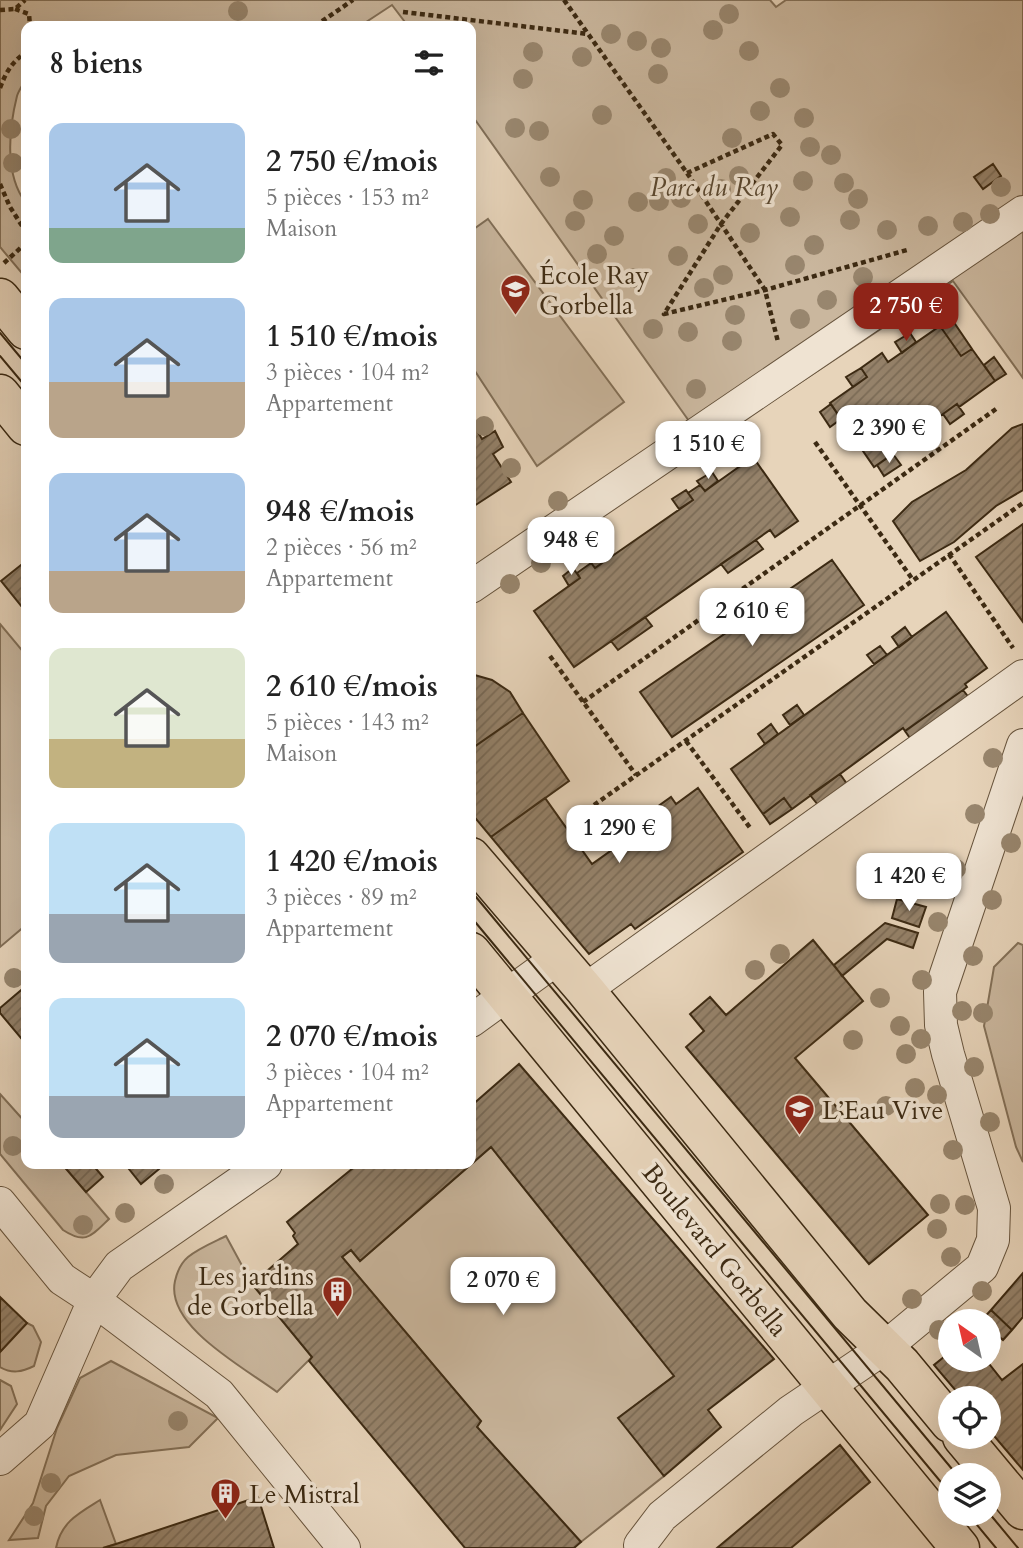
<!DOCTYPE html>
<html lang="fr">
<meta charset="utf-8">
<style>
:root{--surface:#fff;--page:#f2f2f2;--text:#222;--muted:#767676;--accent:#8f2418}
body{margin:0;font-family:Cardo,serif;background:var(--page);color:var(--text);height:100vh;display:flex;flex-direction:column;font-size:26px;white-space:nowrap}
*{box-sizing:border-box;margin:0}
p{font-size:23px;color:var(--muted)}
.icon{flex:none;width:38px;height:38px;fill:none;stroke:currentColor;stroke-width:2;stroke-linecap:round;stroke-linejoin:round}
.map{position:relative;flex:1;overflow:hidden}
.drawer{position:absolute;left:21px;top:21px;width:455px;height:1148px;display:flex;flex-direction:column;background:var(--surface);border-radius:14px;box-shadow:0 7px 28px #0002}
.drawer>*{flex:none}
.needle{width:46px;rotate:326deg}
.tools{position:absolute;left:938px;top:1309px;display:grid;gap:14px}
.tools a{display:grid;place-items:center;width:63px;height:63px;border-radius:50%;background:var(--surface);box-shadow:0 7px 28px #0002;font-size:35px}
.price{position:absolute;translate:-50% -60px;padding:0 16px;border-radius:14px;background:#fff;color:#222;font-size:23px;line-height:46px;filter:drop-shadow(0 2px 4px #0008)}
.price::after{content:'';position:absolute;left:50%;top:42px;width:21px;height:16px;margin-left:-10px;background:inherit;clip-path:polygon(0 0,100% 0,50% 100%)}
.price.active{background:var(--accent);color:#fff}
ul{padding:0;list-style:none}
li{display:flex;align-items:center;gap:21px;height:175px;padding:0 28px}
li span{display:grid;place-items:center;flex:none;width:196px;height:140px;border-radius:14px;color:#555}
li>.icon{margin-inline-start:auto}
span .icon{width:84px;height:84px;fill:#fffc;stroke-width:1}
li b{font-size:30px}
h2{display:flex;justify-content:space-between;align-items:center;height:84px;padding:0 28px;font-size:30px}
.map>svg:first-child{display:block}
.green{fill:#cab79e;stroke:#837058;stroke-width:2}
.building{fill:url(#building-hatch);stroke:#3c2a13;stroke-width:2}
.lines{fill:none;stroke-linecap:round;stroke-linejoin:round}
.street-casing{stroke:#67543d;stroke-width:34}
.primary-casing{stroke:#3c2a13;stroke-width:41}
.path{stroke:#3c2a13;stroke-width:4.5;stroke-dasharray:5 3.5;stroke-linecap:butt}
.street{stroke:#efe3d2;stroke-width:32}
.primary{stroke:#e7d4ba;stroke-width:38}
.tram{stroke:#3c2a13;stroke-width:2}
.tree{fill:#98866e}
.labels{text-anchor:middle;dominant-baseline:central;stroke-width:7;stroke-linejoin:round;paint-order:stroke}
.park-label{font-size:26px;font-style:italic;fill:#58462f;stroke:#efe3d2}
.poi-label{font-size:26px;fill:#3c2a13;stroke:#efe3d2;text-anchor:start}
.street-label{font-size:26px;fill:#3c2a13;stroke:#efe3d2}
</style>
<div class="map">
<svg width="1023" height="1548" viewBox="0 0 1023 1548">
<defs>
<pattern id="building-hatch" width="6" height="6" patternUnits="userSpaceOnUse" patternTransform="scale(1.75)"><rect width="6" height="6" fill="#95826a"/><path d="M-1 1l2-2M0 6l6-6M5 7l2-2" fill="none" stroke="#7b6b56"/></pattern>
</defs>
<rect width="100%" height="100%" fill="#e7d4ba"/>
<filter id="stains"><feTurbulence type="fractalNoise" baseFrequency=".00286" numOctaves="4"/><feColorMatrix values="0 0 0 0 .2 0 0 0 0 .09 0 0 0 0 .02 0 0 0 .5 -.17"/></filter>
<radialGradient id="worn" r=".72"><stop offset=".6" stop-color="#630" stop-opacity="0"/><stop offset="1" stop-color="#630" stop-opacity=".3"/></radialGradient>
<path class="green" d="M0 0H770L776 7 786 0H1023V378L953 281 706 445 471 114V26H408L392 5 360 26H26C26 40 30 63 26 76 25 83 19 89 17 96 9 128 4 175 26 203V278L0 247Z
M488 219 624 402 537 466 471 365V231Z
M0 624 26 655V925L0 947Z
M1018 943 1023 945V1162L1016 1147 984 1026 994 967Z
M0 1094 26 1123V1164H62L109 1219C91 1236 86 1245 63 1230L0 1154Z
M491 1147 674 1376 619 1418 664 1476 581 1542 477 1427 481 1421 342 1257 351 1250 360 1261Z
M226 1236 252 1284 312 1357 277 1392C245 1368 165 1326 175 1281 177 1272 181 1263 188 1257 199 1248 214 1242 226 1236Z
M27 1323 33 1326 41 1342 34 1366C22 1372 12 1374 0 1367V1352Z
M111 1361 218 1418 189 1447 116 1455 69 1476 46 1506 38 1538 9 1540 33 1503 57 1428 80 1378Z
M0 1380 11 1386 17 1404 0 1430Z
M100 1500 116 1544 103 1548H56C61 1522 79 1513 100 1500Z"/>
<path class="building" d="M993 164 1001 176 983 189 974 177Z
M951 318 972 349 961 356 940 326Z
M940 326 961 356 972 349 995 381 959 407 957 404 943 414 932 422 934 425 906 445 902 438 889 448 893 454 874 467 830 403 867 377 861 368 882 353 888 362Z
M910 333 916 342 902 353 895 342Z
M994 357 1006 374 995 381 984 365Z
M861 368 867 377 853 387 846 377Z
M831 404 841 419 830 427 820 412Z
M957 404 964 414 950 424 943 414Z
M471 420 482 439 495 431 503 447 493 454 511 482 471 508Z
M1023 424V490L996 506 954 542 920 561 893 521 912 502 966 470 1012 428Z
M931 427 938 437 925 447 918 436Z
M893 454 901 465 884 476 877 465Z
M753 457 798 521 775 537 770 530 574 667 534 611 580 578 577 573 591 563 595 568 693 500 688 493 700 485 705 491Z
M712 472 718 481 705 491 697 481Z
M686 490 693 500 679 509 672 499Z
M1023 524V622L976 557Z
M756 540 763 549 728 573 721 564Z
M607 547 612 556 595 568 589 560Z
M832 560 864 605 672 737 640 692Z
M26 561V612L1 581Z
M573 568 580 578 569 586 563 576Z
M946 612 987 668 965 684 967 687 963 690 905 731 903 728 792 809 784 798 763 814 731 769Z
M645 617 652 626 618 650 611 641Z
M905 627 912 637 899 647 892 637Z
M880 646 887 655 874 664 867 655Z
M471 674 492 680 510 692 523 713 471 749Z
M963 690 970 699 912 741 905 731Z
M797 705 804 715 790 725 783 715Z
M523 713 569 781 491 837 471 813V749Z
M771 724 778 734 765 744 758 734Z
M840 774 847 784 818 805 810 795Z
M698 788 743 852 635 929 631 924 589 954 491 837 545 798 592 864 623 842 618 835 671 797 676 804Z
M784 798 792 809 770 824 763 814Z
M618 835 623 842 612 849 607 842Z
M897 899 926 907 919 927 892 918Z
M885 923 918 933 913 948 887 939 842 976 834 965Z
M813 940 863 1001 795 1058 928 1215 869 1264 686 1047 704 1031 690 1014 710 997 726 1015Z
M26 986V1044L0 1013V1008Z
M519 1064 774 1359 708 1410 721 1427 664 1476 618 1418 674 1376 491 1147 360 1261 351 1250 342 1257 481 1421 477 1427 581 1542 574 1548H465L309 1361 312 1357 252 1284 298 1244 293 1236 295 1233 287 1222 358 1164H471V1106Z
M62 1164H92L103 1177 86 1192Z
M125 1164H165L141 1184Z
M1023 1273V1317L1012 1330 991 1310Z
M0 1297 27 1323 0 1352Z
M991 1310 1012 1330 1003 1340 989 1328V1321H981Z
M950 1352V1360H986L1002 1380 1023 1364V1470L989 1430V1398H962L934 1365Z
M840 1445 870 1482 791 1548H717Z
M258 1497 274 1548H103L116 1544Z"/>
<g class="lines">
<defs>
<path id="street" d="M471 587 1023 212
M585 990 1023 676
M471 1021 558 958
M0 1203 62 1279 94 1300 219 1394 344 1548
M0 1459 40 1424 94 1300 119 1266 266 1164
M642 1548 640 1545 662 1516 791 1411 883 1349 982 1267 993 1240 994 1208 948 1054 941 1025 940 992 1023 745"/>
<path id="primary" d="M0 298 26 330
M0 394 26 426
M471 857 585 990 850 1314 902 1365 950 1423
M471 952 960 1548
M962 1437 1023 1510"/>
</defs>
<use href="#street" class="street-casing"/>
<use href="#primary" class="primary-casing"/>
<path class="path" d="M564 0 687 173 765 290 778 342
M15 9 29 14 30 26
M0 10 15 9 25 0
M403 12 588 34
M315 26 353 0
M0 88C6 72 12 62 26 52
M687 173 773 134 782 145 721 224 664 314 765 290 907 250
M0 184 10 207 26 232
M4 263 26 243
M815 442 913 580
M949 554 1013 648
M550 656 636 775
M583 702 996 409
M686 741 751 829
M594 805 1023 503"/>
<use href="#street" class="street"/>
<use href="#primary" class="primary"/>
<path class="tram" d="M0 333 26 364
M0 356 26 387
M471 891 957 1475
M471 917 950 1493
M989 1513 1018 1548
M968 1514 996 1548"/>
</g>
<g class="tree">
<circle cx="238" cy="11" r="10"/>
<circle cx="729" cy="14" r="10"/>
<circle cx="713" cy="30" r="10"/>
<circle cx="611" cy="34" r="10"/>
<circle cx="637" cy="41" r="10"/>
<circle cx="661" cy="48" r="10"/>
<circle cx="749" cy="51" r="10"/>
<circle cx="533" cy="52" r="10"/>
<circle cx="582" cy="57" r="10"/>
<circle cx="658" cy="74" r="10"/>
<circle cx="523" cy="79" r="10"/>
<circle cx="780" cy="88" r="10"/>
<circle cx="760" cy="111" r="10"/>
<circle cx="602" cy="115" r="10"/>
<circle cx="804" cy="118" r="10"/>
<circle cx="515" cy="128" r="10"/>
<circle cx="11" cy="129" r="10"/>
<circle cx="539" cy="131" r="10"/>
<circle cx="732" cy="138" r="10"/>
<circle cx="810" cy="147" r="10"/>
<circle cx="831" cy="155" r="10"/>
<circle cx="13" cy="163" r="10"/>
<circle cx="739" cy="176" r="10"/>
<circle cx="550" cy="177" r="10"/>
<circle cx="666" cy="178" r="10"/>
<circle cx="803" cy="181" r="10"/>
<circle cx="844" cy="183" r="10"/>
<circle cx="1001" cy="187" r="10"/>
<circle cx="721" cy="189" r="10"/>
<circle cx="681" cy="198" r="10"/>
<circle cx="858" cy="199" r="10"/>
<circle cx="583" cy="200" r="10"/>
<circle cx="659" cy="201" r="10"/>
<circle cx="638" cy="202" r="10"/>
<circle cx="990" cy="214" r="10"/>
<circle cx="790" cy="217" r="10"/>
<circle cx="850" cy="220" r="10"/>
<circle cx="575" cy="221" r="10"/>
<circle cx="963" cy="222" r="10"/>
<circle cx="698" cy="224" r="10"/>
<circle cx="928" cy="226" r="10"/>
<circle cx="887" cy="230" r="10"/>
<circle cx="750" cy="233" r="10"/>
<circle cx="614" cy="236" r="10"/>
<circle cx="814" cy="245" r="10"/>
<circle cx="597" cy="254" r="10"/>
<circle cx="678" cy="256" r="10"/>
<circle cx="795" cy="265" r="10"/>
<circle cx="723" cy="275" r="10"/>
<circle cx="863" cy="277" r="10"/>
<circle cx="634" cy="278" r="10"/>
<circle cx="704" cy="288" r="10"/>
<circle cx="827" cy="300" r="10"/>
<circle cx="735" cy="315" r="10"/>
<circle cx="800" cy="319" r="10"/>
<circle cx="653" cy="329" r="10"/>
<circle cx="688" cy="332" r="10"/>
<circle cx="732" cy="341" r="10"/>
<circle cx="696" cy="389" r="10"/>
<circle cx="484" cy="426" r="10"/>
<circle cx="511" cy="468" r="10"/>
<circle cx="558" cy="501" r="10"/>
<circle cx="541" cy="563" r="10"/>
<circle cx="510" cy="584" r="10"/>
<circle cx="993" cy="758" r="10"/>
<circle cx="975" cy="814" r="10"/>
<circle cx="1011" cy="843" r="10"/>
<circle cx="956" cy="869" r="10"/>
<circle cx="992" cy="900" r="10"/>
<circle cx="938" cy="922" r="10"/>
<circle cx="780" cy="954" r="10"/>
<circle cx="973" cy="956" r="10"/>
<circle cx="755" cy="970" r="10"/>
<circle cx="14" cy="978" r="10"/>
<circle cx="922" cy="980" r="10"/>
<circle cx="880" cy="998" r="10"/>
<circle cx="962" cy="1011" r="10"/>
<circle cx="983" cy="1013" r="10"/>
<circle cx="900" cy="1026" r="10"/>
<circle cx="921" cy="1039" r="10"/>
<circle cx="853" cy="1040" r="10"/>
<circle cx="906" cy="1054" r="10"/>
<circle cx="974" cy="1067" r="10"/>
<circle cx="915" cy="1088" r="10"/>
<circle cx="937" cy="1095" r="10"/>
<circle cx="886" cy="1106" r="10"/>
<circle cx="990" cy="1122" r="10"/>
<circle cx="13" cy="1146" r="10"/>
<circle cx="953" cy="1150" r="10"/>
<circle cx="164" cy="1184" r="10"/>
<circle cx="940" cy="1204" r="10"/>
<circle cx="965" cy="1205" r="10"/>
<circle cx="125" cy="1213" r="10"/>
<circle cx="83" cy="1225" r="10"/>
<circle cx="937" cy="1229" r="10"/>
<circle cx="951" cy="1257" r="10"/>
<circle cx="982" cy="1291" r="10"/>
<circle cx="912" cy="1299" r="10"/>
<circle cx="939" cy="1330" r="10"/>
<circle cx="178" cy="1421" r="10"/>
<circle cx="51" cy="1483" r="10"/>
<circle cx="34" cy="1516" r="10"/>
</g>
<defs>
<symbol id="school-pin" viewBox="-11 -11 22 30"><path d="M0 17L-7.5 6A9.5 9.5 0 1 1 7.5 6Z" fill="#8f2418" stroke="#efe3d2"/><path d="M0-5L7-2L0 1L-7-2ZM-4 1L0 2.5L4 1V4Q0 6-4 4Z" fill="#fff"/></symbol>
<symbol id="building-pin" viewBox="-11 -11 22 30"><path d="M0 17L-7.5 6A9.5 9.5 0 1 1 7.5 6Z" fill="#8f2418" stroke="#efe3d2"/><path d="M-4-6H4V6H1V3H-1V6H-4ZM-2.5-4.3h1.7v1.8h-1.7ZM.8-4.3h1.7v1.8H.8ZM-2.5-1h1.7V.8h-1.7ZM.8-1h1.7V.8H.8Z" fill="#fff"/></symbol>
</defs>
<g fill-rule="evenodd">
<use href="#school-pin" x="498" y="272" width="35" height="47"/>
<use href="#school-pin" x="782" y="1092" width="35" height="47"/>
<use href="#building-pin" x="320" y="1274" width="35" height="47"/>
<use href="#building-pin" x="208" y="1476" width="35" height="47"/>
</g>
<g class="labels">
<g class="park-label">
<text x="714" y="187">Parc du Ray</text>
</g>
<g class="poi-label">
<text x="539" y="275">École Ray<tspan x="539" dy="30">Gorbella</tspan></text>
<text x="822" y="1110">L’Eau Vive</text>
<text x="314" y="1276" text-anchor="end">Les jardins<tspan x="314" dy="30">de Gorbella</tspan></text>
<text x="249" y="1494">Le Mistral</text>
</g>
<g class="street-label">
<text transform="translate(715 1250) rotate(51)">Boulevard Gorbella</text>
</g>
</g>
<rect width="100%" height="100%" filter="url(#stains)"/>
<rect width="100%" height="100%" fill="url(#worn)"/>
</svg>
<div class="tools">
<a><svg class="needle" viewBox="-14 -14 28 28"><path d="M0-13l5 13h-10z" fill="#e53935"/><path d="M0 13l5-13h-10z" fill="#767676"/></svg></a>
<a><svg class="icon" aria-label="locate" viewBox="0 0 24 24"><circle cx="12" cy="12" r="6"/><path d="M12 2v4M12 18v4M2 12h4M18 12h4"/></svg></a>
<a><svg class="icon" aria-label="layers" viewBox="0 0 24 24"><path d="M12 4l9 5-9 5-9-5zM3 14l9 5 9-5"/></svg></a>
</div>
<b class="price active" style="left:906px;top:343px">2 750 €</b>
<b class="price" style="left:889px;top:465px">2 390 €</b>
<b class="price" style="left:708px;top:481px">1 510 €</b>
<b class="price" style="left:571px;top:577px">948 €</b>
<b class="price" style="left:752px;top:648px">2 610 €</b>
<b class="price" style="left:619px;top:865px">1 290 €</b>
<b class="price" style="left:909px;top:913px">1 420 €</b>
<b class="price" style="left:503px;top:1317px">2 070 €</b>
<section class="drawer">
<h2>8 biens<svg class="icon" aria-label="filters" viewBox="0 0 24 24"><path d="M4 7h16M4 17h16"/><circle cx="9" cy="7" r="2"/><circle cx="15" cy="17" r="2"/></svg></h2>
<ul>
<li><span style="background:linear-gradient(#a9c7e8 75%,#7fa58c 0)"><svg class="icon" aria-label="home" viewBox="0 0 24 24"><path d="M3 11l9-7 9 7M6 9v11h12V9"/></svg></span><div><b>2 750 €/mois</b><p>5 pièces · 153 m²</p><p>Maison</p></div></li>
<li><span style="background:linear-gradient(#a9c7e8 60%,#b9a48a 0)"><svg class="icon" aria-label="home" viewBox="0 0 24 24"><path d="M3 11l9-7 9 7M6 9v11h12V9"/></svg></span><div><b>1 510 €/mois</b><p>3 pièces · 104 m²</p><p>Appartement</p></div></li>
<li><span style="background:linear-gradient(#a9c7e8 70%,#b9a48a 0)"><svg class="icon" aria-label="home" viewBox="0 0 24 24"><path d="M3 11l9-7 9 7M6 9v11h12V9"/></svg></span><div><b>948 €/mois</b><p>2 pièces · 56 m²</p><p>Appartement</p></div></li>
<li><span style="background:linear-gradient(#dfe7d0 65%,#c2b280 0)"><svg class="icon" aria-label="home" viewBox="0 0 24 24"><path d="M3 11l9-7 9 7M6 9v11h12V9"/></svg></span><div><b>2 610 €/mois</b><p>5 pièces · 143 m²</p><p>Maison</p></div></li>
<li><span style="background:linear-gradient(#bfe0f5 65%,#9aa5b1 0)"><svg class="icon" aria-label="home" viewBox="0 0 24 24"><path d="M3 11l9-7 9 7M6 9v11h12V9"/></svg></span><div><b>1 420 €/mois</b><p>3 pièces · 89 m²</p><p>Appartement</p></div></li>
<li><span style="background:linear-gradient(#bfe0f5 70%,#9aa5b1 0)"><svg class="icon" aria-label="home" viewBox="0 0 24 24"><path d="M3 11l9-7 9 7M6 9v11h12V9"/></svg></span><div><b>2 070 €/mois</b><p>3 pièces · 104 m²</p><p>Appartement</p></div></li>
</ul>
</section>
</div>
